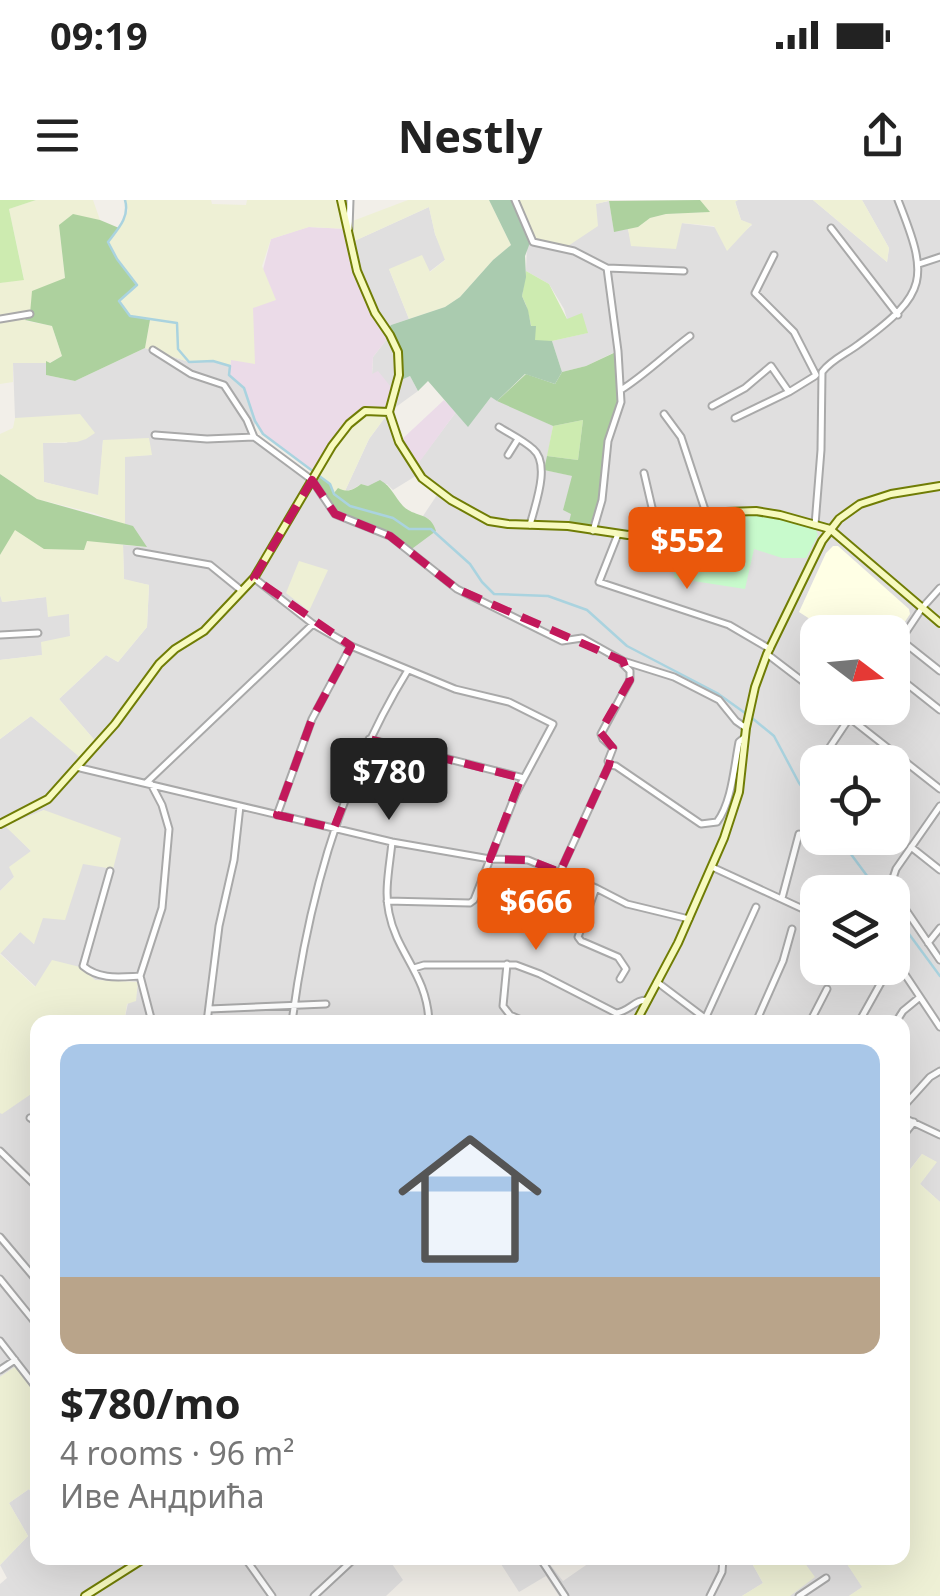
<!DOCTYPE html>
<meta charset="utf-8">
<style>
:root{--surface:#fff;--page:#f2f2f2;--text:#222;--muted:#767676;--line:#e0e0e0;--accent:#ea580c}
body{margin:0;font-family:"Noto Sans",sans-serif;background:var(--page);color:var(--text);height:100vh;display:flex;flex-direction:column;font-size:38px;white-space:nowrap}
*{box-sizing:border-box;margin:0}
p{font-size:32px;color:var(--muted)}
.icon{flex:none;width:55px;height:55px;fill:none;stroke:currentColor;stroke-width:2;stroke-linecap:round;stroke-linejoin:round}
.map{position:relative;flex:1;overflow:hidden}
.sheet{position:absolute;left:30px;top:815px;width:880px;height:550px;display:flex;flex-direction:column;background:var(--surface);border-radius:20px;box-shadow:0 10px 40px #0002}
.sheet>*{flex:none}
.needle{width:65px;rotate:106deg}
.buttons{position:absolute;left:800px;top:415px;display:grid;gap:20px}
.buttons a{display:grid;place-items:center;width:110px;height:110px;border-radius:20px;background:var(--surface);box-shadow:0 10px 40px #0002;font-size:50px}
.price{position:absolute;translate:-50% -85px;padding:0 22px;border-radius:10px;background:var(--accent);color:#fff;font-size:32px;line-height:65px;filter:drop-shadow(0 2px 5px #0008)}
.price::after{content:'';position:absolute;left:50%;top:60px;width:30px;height:22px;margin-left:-15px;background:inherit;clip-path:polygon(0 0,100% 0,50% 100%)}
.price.on{background:#222;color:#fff}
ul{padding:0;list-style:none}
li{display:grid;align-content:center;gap:20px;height:530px;padding:0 30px}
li+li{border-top:2px solid var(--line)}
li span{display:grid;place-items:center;height:310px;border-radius:20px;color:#555}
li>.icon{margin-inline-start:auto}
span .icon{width:180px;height:180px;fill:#fffc;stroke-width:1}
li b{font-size:42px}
.status{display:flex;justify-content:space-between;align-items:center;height:70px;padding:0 50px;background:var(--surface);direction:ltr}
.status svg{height:28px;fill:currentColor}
header{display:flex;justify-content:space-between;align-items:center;height:130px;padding:0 30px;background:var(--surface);font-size:45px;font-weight:700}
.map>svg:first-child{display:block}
.residential{fill:#e0dfdf;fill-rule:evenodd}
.industrial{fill:#ebdbe8}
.education{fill:#ffffe5}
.farmland{fill:#eef0d5}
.grass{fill:#cdebb0}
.forest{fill:#add19e}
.cemetery{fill:#aacbaf}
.park{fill:#c8facc}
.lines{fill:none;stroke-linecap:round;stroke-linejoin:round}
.stream{stroke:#aad3df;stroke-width:2.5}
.street-casing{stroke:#a9a9a9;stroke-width:9}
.secondary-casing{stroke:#707d05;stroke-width:10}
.street{stroke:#fff;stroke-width:5}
.secondary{stroke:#f7fabf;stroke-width:6}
.marked{fill:none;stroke:#c2185b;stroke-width:8;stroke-dasharray:20 12;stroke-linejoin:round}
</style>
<div class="status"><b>09:19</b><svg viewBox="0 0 49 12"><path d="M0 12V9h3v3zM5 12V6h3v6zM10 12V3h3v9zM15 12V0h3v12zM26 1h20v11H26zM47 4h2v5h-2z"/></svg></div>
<header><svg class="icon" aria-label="menu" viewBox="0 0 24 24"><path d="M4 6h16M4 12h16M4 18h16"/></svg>Nestly<svg class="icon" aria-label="share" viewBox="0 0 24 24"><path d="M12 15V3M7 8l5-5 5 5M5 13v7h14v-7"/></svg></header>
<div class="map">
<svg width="940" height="1396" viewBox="0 0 940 1396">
<rect width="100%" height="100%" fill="#f2efe9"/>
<path class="residential" d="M738 0H813L887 62 889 48 862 0H940V1002L920 984 936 962 922 954 903 978 902 822H124L128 803 138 782 95 780 80 767 36 787 0 753 21 731 34 744 44 610 6 626 31 651 15 676 0 691V539L31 516 83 559 97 543 59 499 106 455 118 462 147 427 149 385 124 380 123 345 146 347 125 325V256L151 255 103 240 99 296 44 282 42 243H68L24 218H15L13 163 46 161V175L75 181 145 148 189 162 213 161 230 166 229 175 244 188 255 221 254 237 312 280 335 314 430 320 423 316 439 292 419 274 393 290 387 284 368 286 361 284 353 289 345 291 369 239 389 212 372 176 373 157 390 135 395 145 398 181 410 176 418 191 389 212 399 242 415 267 456 212 468 226 492 196 553 226 545 270 573 276 563 310 617 151 586 166 562 172 552 141 587 133 567 119 564 109 549 84 526 71 527 46 531 40 595 4 609 1 614 31 628 29 632 46 681 23 714 27 740 35 752 25 741 20 735 1ZM818 432H892V508H818ZM818 562H892V638H818ZM818 692H892V768H818Z
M429 7 435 34 446 59 429 72 389 69 409 119 391 125 387 130 369 99 350 43Z
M0 395 3 402 46 397 69 413 70 436 43 455 0 460Z
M37 890V1198L17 1166 0 1177V913Z
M29 1289 37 1302 38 1358H388L403 1380 386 1396H0V1384L7 1378 0 1365 28 1336 9 1303Z
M497 1358H557L549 1363 563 1381 592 1361 591 1358H749L763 1383 742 1396H559L546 1376 519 1392Z
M801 1358H843L863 1387 849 1396H787L814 1377Z"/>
<path class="industrial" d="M308 27 349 29 357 71 375 113 390 135 373 157 372 174 378 171 395 192 389 212 316 273 263 234 255 221 244 188 229 175 231 160 253 108 271 39Z
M444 200 456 212 415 268 399 242Z"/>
<path class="education" d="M833 346H838L909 409 910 414 893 440 892 432H830L799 412 826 353Z"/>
<path class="farmland" d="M36 0H93L100 20 73 15 59 25 65 79 26 121 52 126 62 156 49 163H13V182L0 184V83L24 79 9 9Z
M125 0H211L212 4 246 5 247 0H341L350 22 408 0H489L511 45 493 60 460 97 445 107 409 119 389 69 422 55 430 72 445 60 435 34 429 7 350 43 348 29 309 27 271 39 262 66 276 100 253 108 255 164 231 160 230 166 213 161 189 162 145 148 150 121 130 116 119 101 132 77 117 59 108 42 125 18 128 10Z
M515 0H612L596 4 598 26 565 48 537 44Z
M700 0H738L735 2 741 20 752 24 727 51 714 26 682 23 676 49 631 46 628 29 638 27 650 18 666 14 709 12Z
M813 0H862L889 48 887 62Z
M389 212 369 239 345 291 334 294 316 273 332 246 360 214Z
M80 214 95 233 86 239 77 242 43 243 44 282 98 295 103 240 149 238 152 255 125 257V325L94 313 37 299 0 274V234L13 228 15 218Z
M14 329 123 345 124 379 149 385 147 427 118 462 106 455 59 499 97 543 83 560 31 516 0 539V460L42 455 41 442 70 436 69 414 48 417 46 397 2 402 0 395V355Z
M299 361 328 370 309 411 286 393Z
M44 610 121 638 113 669 83 664 65 720 43 718 34 744 20 732 0 754 35 787 52 760 80 767 95 780 138 782 136 801 127 804 124 822H38L37 890 2 914 0 913V691L14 677 9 667 31 651 5 626Z
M922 954 937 962 920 984 940 1002V1396H849L862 1387 843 1358H902L903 979Z
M16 1166 37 1198V1215L32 1218 37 1228V1302L29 1289 9 1303 28 1336 0 1365V1177Z
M749 1358H801L815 1377 790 1396H742L763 1383Z"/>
<path class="grass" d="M0 0H36L9 9 24 80 0 83Z
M526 71 549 84 567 119 582 113 588 133 552 141H535L526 105 522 96Z
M583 220 578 260 547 256 553 226Z"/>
<path class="forest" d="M700 0 710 12 666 14 650 18 638 27 614 32 609 1Z
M73 14 100 20 119 28 108 42 117 59 137 85 119 101 130 116 150 120 145 148 75 181 46 175V161L50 163 62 156 52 126 25 120 30 114 32 91 65 78 59 25Z
M618 151 621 202 608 241 602 300 593 331 568 326 571 314 563 310 572 276 544 270 547 256 578 260 583 220 553 226 497 201 526 174 555 184 562 172 586 166Z
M316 273 330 284 334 293 338 288C348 293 353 290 361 284L368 286 380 280C392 287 394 296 403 306 415 318 430 311 436 331L409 351 390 336 335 314 312 280Z
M0 274 37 299 133 326 147 347 87 341 84 350 44 349 15 330 0 355Z"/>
<path class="cemetery" d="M489 0H515L531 40 525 56 526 77 522 96 528 110 531 126H536L535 140 552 141 562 172 555 184 525 174 497 201 491 197 468 227 428 181 418 191 410 176 397 182 399 161 387 130 391 125 445 107 460 97 493 60 511 45Z"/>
<path class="park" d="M746 314 776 316 816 330 818 335 806 358H782L754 349 745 389 674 378 677 327 722 317Z"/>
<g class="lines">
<path class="stream" d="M125 0C130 17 118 29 108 42L117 59 137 85 119 101 130 116 177 123 178 149 189 162 213 161 230 166 229 175 244 188 255 221 263 234 330 284 334 294 350 306 393 318 409 329H431L470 364 482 382 494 394 548 396 587 410 627 446 717 493 745 513
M752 518 774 536 799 583 818 608
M839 638 879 692
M892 711 940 776"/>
<defs>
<path id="street" d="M515 0 533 42 574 51 607 68 684 71
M831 28 898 115
M349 29 350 0
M774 55 755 93 794 132 816 175
M919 64 940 57
M0 119 30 114
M153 150 191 174 224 185 247 220 254 237 312 280 335 314 390 336 457 389 562 441 582 438 623 461 674 477 719 500 736 521 746 528
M621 190C646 174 666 154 690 136
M712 206 745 188 771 166 789 192
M664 214 681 237 707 316
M735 218 789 192 815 176
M499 227C510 234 523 240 533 249 551 264 535 305 530 325
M155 235 207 239 254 237
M508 255 518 239
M644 273 657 329
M815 325 821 250 822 172C832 159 846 154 859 144 929 93 929 78 898 0
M593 331 602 300 608 241 621 202 618 151 607 68
M618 334 599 382 729 425 770 449
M137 352 210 365 242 391
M254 378 313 424 351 446 455 489 509 502 553 524 516 593 474 700 470 703 387 701
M0 435 38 433
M901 440 940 471
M892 453 922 408 940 388
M767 454 818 493
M892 472 940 510
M837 508 940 589
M369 539 524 578
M820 562 856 508
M610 565 616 566 701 624 717 622C732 602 734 567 739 542L745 537
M76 567 392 642 490 659 528 660 596 688 627 704 689 719
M892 568 900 557
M809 579 818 566
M146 583 313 424
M151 584 162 605 169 629 162 708 140 776 152 822
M940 606 896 669 892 681 895 694 940 760
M277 615 312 519 351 446
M392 642C390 664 384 691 389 713 397 754 427 774 429 822
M911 647 940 670
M712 667 818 716
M110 671 83 766C100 780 119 777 140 776
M560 672 609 565 608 561 613 548 603 539 601 534 630 480V471L623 464V461
M829 680 840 692
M596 688 578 737 581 741 618 757 626 769 620 779
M782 698 799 634
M928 743 940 728
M507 764 503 806 510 815 526 822
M414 768 424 765H516L540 774 616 813C629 812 635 799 648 800
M904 773 940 827
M657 782 710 822
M209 809 326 804
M705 819 756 707
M207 822 219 726 234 660 240 606
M292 822C308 699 342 577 408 470
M756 822 783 761 792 729
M810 822 827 789
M859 822 883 779
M896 822 903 811 920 797
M902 908 930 877 940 871
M902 917 940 935
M30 918 38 923
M902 937 914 922
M0 951 38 988
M0 1037 38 1082
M0 1079 34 1121 38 1123
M0 1141 38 1190
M0 1170 15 1160
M245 1358 272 1396
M540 1358 565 1396
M314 1396 355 1358
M710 1396 722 1372 723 1358
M799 1396 826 1378"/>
<path id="secondary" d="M341 0 357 71 375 113 390 135 398 152 399 175 389 212
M389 212 399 242 422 278 451 300 489 321 508 324 568 326 628 335 726 312 756 311 780 315 830 329 940 423
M0 624 48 599 115 524 159 464 175 449 204 431 254 378 332 246 349 224 365 211 389 212
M636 822 678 743 724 638 739 592 746 528 755 487 767 454 822 341 839 319 860 304 891 294 940 286
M85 1396 145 1358"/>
</defs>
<use href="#street" class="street-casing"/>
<use href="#secondary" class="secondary-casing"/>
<use href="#street" class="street"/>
<use href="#secondary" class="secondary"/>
</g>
<path class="marked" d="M312 280 335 314 390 336 457 389 623 461 630 480 600 532 613 548 609 565 560 672 528 660 490 659 521 578 369 539 334 628 277 615 312 519 351 446 254 378Z"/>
</svg>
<div class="buttons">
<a><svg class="needle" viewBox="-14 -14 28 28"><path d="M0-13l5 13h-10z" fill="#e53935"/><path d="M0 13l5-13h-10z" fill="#767676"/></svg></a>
<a><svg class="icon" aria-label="locate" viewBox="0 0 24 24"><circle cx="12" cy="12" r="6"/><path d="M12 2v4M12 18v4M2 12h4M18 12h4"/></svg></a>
<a><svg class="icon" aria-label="layers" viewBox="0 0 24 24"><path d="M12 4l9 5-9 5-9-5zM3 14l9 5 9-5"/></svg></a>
</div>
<b class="price" style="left:687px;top:392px">$552</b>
<b class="price on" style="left:389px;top:623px">$780</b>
<b class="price" style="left:536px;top:753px">$666</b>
<section class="sheet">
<ul>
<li><span style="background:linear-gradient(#a9c7e8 75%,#b9a48a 0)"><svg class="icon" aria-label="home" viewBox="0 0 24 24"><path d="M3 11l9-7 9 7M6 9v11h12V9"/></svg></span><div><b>$780/mo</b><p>4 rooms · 96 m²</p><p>Иве Андрића</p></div></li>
</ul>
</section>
</div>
